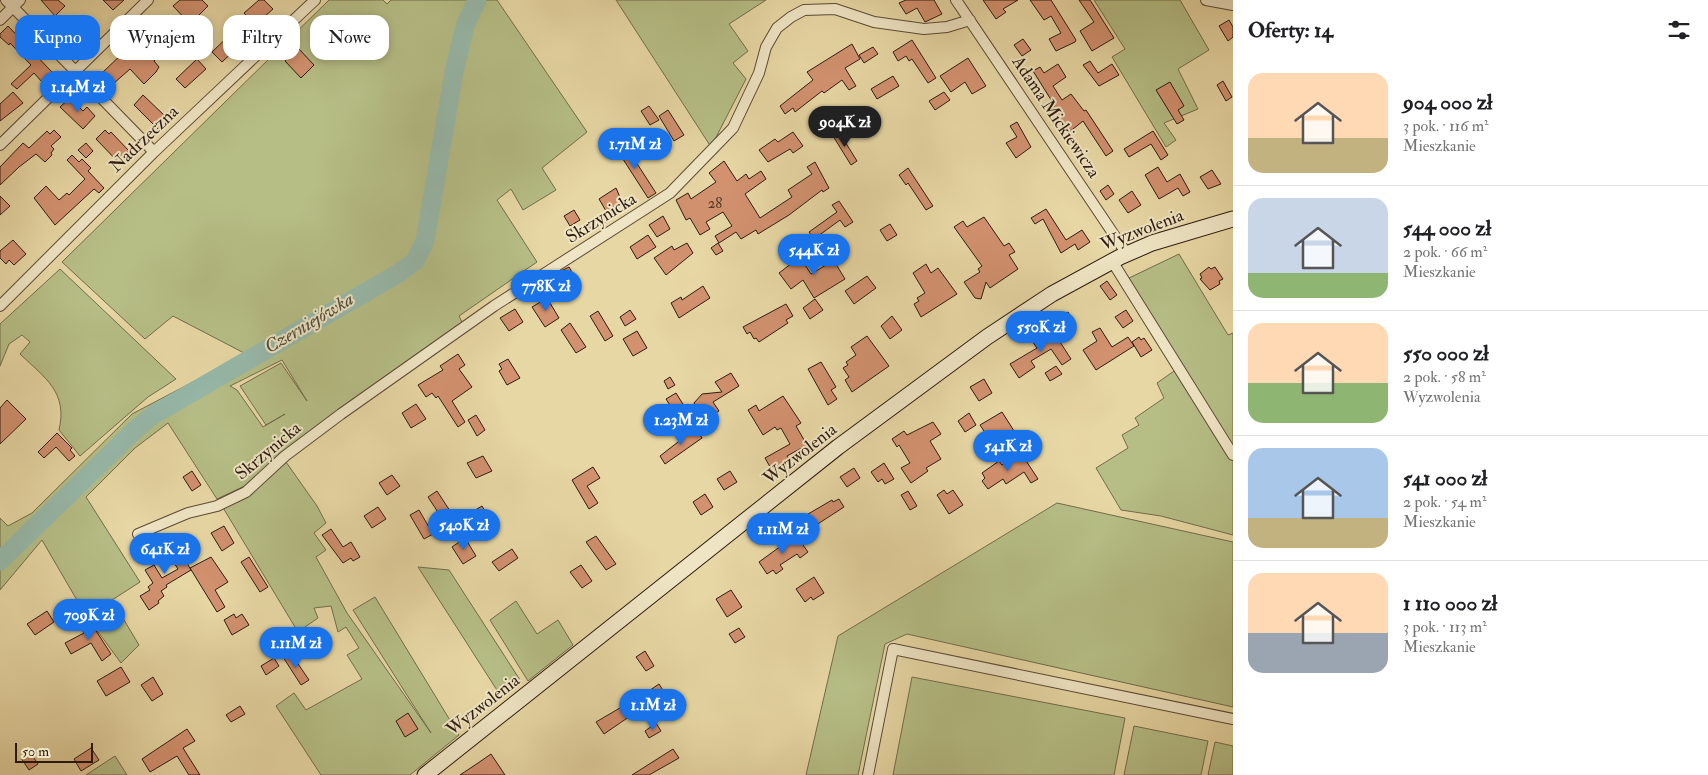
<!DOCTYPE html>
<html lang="pl">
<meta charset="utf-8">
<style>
:root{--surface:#fff;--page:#f6f6f6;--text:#202124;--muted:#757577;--line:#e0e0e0;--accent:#1a73e8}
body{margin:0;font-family:"IM FELL Double Pica",serif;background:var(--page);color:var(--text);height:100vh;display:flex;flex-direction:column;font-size:19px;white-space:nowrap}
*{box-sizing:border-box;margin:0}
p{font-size:16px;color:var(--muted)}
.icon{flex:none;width:28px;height:28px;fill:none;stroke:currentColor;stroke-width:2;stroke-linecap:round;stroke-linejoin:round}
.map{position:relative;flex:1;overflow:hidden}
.drawer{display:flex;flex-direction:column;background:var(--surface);width:475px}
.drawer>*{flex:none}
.guide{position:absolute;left:15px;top:15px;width:475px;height:45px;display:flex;gap:10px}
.scale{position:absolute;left:15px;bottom:12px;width:78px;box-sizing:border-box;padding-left:5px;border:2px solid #2e1b10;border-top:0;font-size:14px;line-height:18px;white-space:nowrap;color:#2e1b10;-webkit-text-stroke:4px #efe5c4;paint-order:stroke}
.price{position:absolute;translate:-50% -42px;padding:0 11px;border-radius:18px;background:var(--accent);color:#fff;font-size:16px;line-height:32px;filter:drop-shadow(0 1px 2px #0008)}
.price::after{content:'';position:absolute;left:50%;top:30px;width:15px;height:11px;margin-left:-8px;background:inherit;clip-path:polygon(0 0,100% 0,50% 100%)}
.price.active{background:#222;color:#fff}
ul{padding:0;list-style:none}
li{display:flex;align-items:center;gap:15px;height:125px;padding:0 15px}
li+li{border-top:1px solid var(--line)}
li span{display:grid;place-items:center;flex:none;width:140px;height:100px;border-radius:15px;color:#555}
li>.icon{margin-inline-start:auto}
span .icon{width:60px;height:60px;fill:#fffc;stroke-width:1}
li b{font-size:21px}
h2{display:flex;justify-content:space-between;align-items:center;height:60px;padding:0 15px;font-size:21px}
.chip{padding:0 18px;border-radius:15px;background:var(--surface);box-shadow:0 2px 8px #0003;font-size:18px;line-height:45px}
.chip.active{background:var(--accent);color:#fff}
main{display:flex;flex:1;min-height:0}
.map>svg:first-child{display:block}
.green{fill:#b6be86;stroke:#726c4b;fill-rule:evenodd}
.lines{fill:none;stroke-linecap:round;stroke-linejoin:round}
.river{stroke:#97b9aa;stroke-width:19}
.building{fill:#d2916f;stroke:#2e1b10}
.street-casing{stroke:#5c4a35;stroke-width:12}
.secondary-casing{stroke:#2e1b10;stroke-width:17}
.street{stroke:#efe5c4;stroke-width:10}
.secondary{stroke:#efe5c4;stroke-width:15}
.labels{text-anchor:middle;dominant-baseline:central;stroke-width:4;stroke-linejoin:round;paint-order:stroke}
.number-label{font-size:15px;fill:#573828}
.street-label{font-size:18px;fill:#2e1b10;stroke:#efe5c4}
.water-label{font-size:19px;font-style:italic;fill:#4e4a3e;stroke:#efe5c4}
</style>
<main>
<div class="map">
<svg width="1233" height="775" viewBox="0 0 1233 775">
<rect width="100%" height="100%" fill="#e7d7a4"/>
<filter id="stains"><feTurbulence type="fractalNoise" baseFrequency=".004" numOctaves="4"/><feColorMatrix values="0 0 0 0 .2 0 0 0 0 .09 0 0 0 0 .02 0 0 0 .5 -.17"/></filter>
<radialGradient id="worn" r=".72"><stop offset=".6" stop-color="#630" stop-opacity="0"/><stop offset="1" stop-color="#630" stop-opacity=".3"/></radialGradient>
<path class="green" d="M329 0H383L387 4 391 0H497L587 132 542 168 556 190 523 210 511 189 497 200 537 262 459 316 462 322 253 482 217 499 168 423 135 448 86 497 140 582 112 600 139 645 121 663 85 614 42 540 0 590V518L8 526 32 513 132 414 246 354 173 316 145 339 62 262ZM282 360 307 401 281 363 240 386 266 425 285 414 263 427 237 390 230 386Z
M616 0H766L729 24 748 51 733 63 746 79 711 147Z
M1094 0H1180L1209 50 1178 69 1198 109 1164 123 1176 140 1166 147 1112 57 1125 49Z
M1179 254 1228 335 1233 333V448L1127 279Z
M60 269 176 379 148 397 80 456 59 430C68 392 45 378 20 354L30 342 22 335 9 344 0 366V324Z
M1177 369 1233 460V535L1161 516 1121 510 1096 468 1128 448 1122 435 1139 425 1135 418 1164 398 1157 383Z
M286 462 317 506 326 523 314 533 326 550 316 557 347 613 431 733 353 610 375 597 459 735 410 775H321L276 706 294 693 306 710 362 679 347 655 359 648 346 627 338 632 331 606 314 608 318 618 298 632 222 506 249 496Z
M1057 503 1233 542V707L907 634 885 644 858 775H806L838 636Z
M418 567 449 570 522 683 502 698Z
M516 601 537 634 558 620 573 645 528 681 490 620Z
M912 677 1125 718 1114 775H893Z
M1134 726 1208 741 1201 775H1124Z
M1215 742 1233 746V775H1208Z
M115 756 127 775H86Z"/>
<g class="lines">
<path class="river" d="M0 561 135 430 153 415 399 273 415 261 425 241 454 72 465 26 477 0"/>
</g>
<path class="building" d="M41 0H58L65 6 55 16Z
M103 0H124L113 10Z
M180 0H202L208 6 190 24 173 6Z
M259 0H264L273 9 255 25 244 13Z
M906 0H934L942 14 925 22 917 8 906 14 899 3Z
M983 0H1018L1003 9 1006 12 996 19Z
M1030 0H1051L1076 40 1075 42 1056 51 1049 39 1061 33 1051 16 1044 20Z
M1079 0H1090L1114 38 1092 51 1080 31 1094 22Z
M1229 20 1233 27V37L1228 41 1219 26Z
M194 22 205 32 194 44 191 41 187 45 179 36Z
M8 26 52 72 42 82 34 73 17 89 11 84 31 65 10 43 9 45 0 37V34Z
M78 26 88 36 77 47 67 36Z
M161 26 172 37 163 45 167 49 154 61 159 67 156 72 144 84 130 69 113 84 102 73 126 50 129 54Z
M236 29 248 41 245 44 246 46 240 52 237 48 222 62 212 52Z
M1023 39 1031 50 1022 56 1014 45Z
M912 40 936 78 928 83 912 59 909 61 906 56 898 61 893 52Z
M852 44 860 59 845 68 856 86 849 90 842 80 824 93 822 91 795 112 793 108 785 114 780 106 813 80 807 72Z
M873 47 878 54 864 63 859 55Z
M298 48 314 65 301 78 285 61Z
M968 58 986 86 972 94 965 82 951 92 940 76Z
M197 59 206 69 185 88 176 79Z
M1090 61 1098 73 1112 64 1119 75 1099 86 1083 65Z
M1058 64 1066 77 1053 86 1062 100 1071 94 1084 111 1086 110 1113 151 1106 156 1083 121 1068 133 1052 108 1055 106 1033 71 1040 67 1044 73Z
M893 76 899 86 877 99 871 89Z
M1223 81 1232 97 1226 101 1217 85Z
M1170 82 1184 106 1178 110 1184 120 1177 124 1156 90Z
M13 92 23 103 0 121V104Z
M944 92 950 100 935 110 929 101Z
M143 95 166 117V121L158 129 134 105Z
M70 98 83 111 87 107 95 116 83 129 60 107Z
M649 106 659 120 650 125 641 111Z
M845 109 855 125 848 129 838 113Z
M668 110 684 135 674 141 659 116Z
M1017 122 1031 147 1016 158 1006 143 1017 137 1010 126Z
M54 130 61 137 51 146 54 149 51 153 52 155 45 162 36 154 19 167 0 185V167L23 143 29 148 47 131 50 134Z
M105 130 109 134 111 132 129 151 127 152 130 156 121 165 96 139Z
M1153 131 1168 155 1161 160 1151 144 1129 157 1124 149Z
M793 132 803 146 793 153 790 149 768 162 759 150 775 139 778 142Z
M839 132 857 161 851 165 833 136Z
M86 143 93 151 86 158 78 150Z
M620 145 621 147 625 145 656 193 648 198 621 156 618 158 613 149Z
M72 155 79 162 82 159 91 168 88 171 104 188 99 193 94 189 55 225 34 198 46 186 59 200 67 193 69 195 85 179 67 160Z
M724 161 737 181 746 174 749 179 761 171 766 179 745 194 760 218 792 197 788 190 812 174 807 167 815 162 829 188 823 192 822 190 789 215 758 234 756 230 741 239 736 232 719 243 715 236 732 226 723 212 706 222 710 229 700 235 690 218 686 220 676 200 688 193 691 199 716 182 709 173Z
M1158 167 1167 182 1180 174 1190 192 1183 196 1178 188 1159 199 1145 175Z
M908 168 933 206 926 210 908 183 906 185 899 175Z
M1212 170 1221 184 1208 189 1200 177Z
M1108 185 1114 194 1106 200 1100 191Z
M616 188 622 202 606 211 599 199Z
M1132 191 1141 205 1128 213 1119 200Z
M0 196 10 206 0 215Z
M839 201 853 222 845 227 840 220 814 239 809 232 837 212 832 205Z
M1046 209 1066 240 1082 230 1090 242 1078 250 1075 244 1061 253 1043 219 1035 224 1031 218Z
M574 210 580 220 570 226 564 216Z
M606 212 610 220 592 230 587 223Z
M663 216 670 229 657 237 649 225Z
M984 217 1004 246 1009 243 1015 252 1009 255 1018 269 990 288 986 282 981 299 975 298 964 282 980 272 978 269 982 266 954 227 963 221 967 227Z
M890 224 897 235 887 241 880 230Z
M648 235 656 247 637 259 630 247Z
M13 240 26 254 14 265 9 260 6 264 0 258V251Z
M687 243 693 253 666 275 654 258 672 246 674 250Z
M718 243 723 251 716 255 711 248Z
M828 251 845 279 814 298 803 280 791 289 779 273 800 257 811 274 826 265 821 255Z
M926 264 931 273 938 268 957 294 921 317 914 304 919 301 917 298 925 293 913 273Z
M569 267 579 284 572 288 561 271Z
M1209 267 1211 269 1215 267 1223 279 1219 281 1220 284 1210 290 1200 279 1202 278 1200 274Z
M867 276 876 288 854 304 845 291Z
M1107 281 1117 295 1110 300 1100 286Z
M703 286 710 298 679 318 671 303 681 297 682 300Z
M547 298 559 318 545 327 532 307Z
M815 299 823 310 810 319 803 308Z
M786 304 793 316 786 320 788 323 759 342 756 338 754 339 750 332 747 334 743 327Z
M515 309 523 322 509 331 500 318Z
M630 310 636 319 625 326 620 317Z
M1126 310 1133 321 1123 328 1115 317Z
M598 311 613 336 605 341 590 316Z
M1068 312 1072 319 1060 326 1055 319Z
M892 316 902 330 890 339 881 326Z
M570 323 586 347 576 353 561 330Z
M1051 328 1071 359 1062 365 1051 349 1031 361 1035 367 1019 378 1010 364 1037 348 1032 341Z
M1100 328 1112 347 1128 337 1134 346 1096 370 1083 350 1097 341 1092 332Z
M637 331 647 348 633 356 623 339Z
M867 336 889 366 852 392 845 380 849 377 843 368 848 365 846 362 856 355 851 347Z
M1139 337 1141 340 1144 338 1152 350 1141 357 1132 342Z
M458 354 465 365 459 369 472 387 452 401 465 422 458 427 438 396 436 398 432 393 426 397 418 385 443 370 440 366Z
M508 359 520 378 507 385 499 371 502 369 499 364Z
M821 362 836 387 831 390 837 399 828 405 808 369Z
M1056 366 1062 374 1050 381 1045 373Z
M731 373 739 386 713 402 719 411 705 420 694 403 702 394 722 392 715 382Z
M670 377 675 385 668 389 664 381Z
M984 379 992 393 979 401 970 387Z
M676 393 686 409 679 414 675 413 666 399Z
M783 396 801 423 796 426 807 445 787 456 789 459 786 462 787 464 773 472 765 458 790 444 781 428 777 430 775 427 763 435 748 410 756 405 759 411Z
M7 400 26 419 0 444V408Z
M416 404 426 419 411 428 402 413Z
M1002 412 1016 434 1006 440 1003 436 992 443 980 425Z
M969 413 976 425 965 432 958 421Z
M476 415 485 430 477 436 468 420Z
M933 422 941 434 930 441 941 459 926 468 928 471 911 483 901 468 910 463 899 445 897 447 892 439 904 431 907 435Z
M696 428 702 438 665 464 660 456Z
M57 433 72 448 70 450 75 456 69 461 56 447 44 458 38 452Z
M1021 453 1038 479 1031 483 1024 472 1006 484 1003 479 988 489 982 481 985 478 982 473 999 461 1002 465Z
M483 456 492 471 476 478 467 463Z
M884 463 894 479 885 484 882 479 878 482 871 472Z
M593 467 600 478 587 486 598 503 589 509 572 480Z
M854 468 860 478 847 487 840 477Z
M192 471 201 485 192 491 183 477Z
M730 471 737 482 724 490 717 479Z
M392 475 400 486 387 495 379 483Z
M944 490 947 494 953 490 963 505 949 514 937 495Z
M437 491 452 514 443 520 428 497Z
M908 491 917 506 910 510 901 495Z
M705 494 713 507 701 515 693 502Z
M839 499 844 507 810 529 803 517 832 500 833 502Z
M482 506 492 523 482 529 472 512Z
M378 507 386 519 372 528 364 516Z
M419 510 433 534 424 539 410 515Z
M224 526 234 543 222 551 211 533Z
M331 529 343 547 351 542 360 557 353 561 351 558 343 563 322 535Z
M796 535 808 552 800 558 797 554 780 565 783 569 776 574 773 570 767 574 759 562Z
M596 536 616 564 606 570 586 542Z
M172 537 191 570 166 585 167 587 161 591 164 596 158 601 159 603 149 610 140 596 150 590 148 587 153 583 145 570 154 565 162 578 178 569 161 543Z
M465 538 476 556 463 564 452 547Z
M512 549 518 558 499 571 492 562Z
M211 557 228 582 215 590 225 607 217 612 190 568Z
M249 557 268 587 260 592 241 562Z
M581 565 592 581 582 588 570 572Z
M814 577 824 593 813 600 811 597 805 602 796 589Z
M731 590 742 607 727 617 716 599Z
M47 611 54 622 35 635 27 624Z
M234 614 236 618 242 614 249 625 232 635 224 620Z
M89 620 111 654 102 661 91 643 71 654 65 643 84 633 80 626Z
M739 628 745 637 735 643 729 634Z
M645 651 654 666 646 671 636 657Z
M290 652 309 680 301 685 283 657Z
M274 658 279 666 266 675 261 666Z
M121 667 130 682 106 696 97 681Z
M153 677 163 694 152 701 141 685Z
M659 684 668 698 656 706 652 701 604 734 596 722 625 705 623 702 637 693 640 697Z
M240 706 245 714 231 722 226 715Z
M408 713 418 729 405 737 396 721Z
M656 723 661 731 649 738 645 731Z
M187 729 195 741 183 748 200 775H189L177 756 150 772 142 759Z
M91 748 99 760 81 771 74 759Z
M673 749 679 758 649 775H632Z
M30 752 38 764 29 770 21 758Z
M491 754 505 775H460L478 763Z"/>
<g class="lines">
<defs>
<path id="street" d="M6 0 154 152
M956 0 1127 254
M1206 0 1233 5
M0 20 20 0
M0 145 148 0
M1112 261 1233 455
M0 306 154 152 315 0
M138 534 188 513 217 506 246 492 285 456 341 414 494 306 670 193 733 128 759 73 766 47 777 28 791 17 804 10 835 9 874 22 924 29 947 27 970 20
M868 775 893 649 1233 719"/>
<path id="secondary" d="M425 775 838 447 987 337 1052 294 1120 257 1152 243 1233 219"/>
</defs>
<use href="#street" class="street-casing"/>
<use href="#secondary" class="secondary-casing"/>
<use href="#street" class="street"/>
<use href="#secondary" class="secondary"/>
</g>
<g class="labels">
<g class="number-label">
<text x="715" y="203">28</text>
</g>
<g class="street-label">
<text transform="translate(1056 117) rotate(56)">Adama Mickiewicza</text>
<text transform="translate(144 139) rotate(-44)">Nadrzeczna</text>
<text transform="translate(601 218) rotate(-32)">Skrzynicka</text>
<text transform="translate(1142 230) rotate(-21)">Wyzwolenia</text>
<text transform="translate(268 451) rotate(-40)">Skrzynicka</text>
<text transform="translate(800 454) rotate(-38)">Wyzwolenia</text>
<text transform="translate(483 705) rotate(-38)">Wyzwolenia</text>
</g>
<g class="water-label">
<text transform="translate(309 323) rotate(-31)">Czerniejówka</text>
</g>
</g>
<rect width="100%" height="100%" filter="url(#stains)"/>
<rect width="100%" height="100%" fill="url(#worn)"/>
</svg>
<div class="scale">50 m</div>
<b class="price" style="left:78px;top:113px">1.14M zł</b>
<b class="price active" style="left:845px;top:148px">904K zł</b>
<b class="price" style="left:635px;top:170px">1.71M zł</b>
<b class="price" style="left:814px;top:276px">544K zł</b>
<b class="price" style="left:546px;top:312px">778K zł</b>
<b class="price" style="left:1041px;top:353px">550K zł</b>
<b class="price" style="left:681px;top:446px">1.23M zł</b>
<b class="price" style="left:1008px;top:472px">541K zł</b>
<b class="price" style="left:464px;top:551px">540K zł</b>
<b class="price" style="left:783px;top:555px">1.11M zł</b>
<b class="price" style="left:165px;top:575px">641K zł</b>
<b class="price" style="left:89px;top:641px">709K zł</b>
<b class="price" style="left:296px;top:669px">1.11M zł</b>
<b class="price" style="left:653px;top:731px">1.1M zł</b>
<div class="guide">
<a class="chip active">Kupno</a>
<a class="chip">Wynajem</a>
<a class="chip">Filtry</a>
<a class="chip">Nowe</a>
</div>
</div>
<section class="drawer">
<h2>Oferty: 14<svg class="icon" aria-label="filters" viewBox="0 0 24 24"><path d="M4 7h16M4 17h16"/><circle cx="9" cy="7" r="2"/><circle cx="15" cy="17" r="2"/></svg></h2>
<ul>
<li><span style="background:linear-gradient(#ffd9b3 65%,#c2b280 0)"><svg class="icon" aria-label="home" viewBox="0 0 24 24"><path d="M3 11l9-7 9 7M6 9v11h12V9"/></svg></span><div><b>904 000 zł</b><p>3 pok. · 116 m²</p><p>Mieszkanie</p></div></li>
<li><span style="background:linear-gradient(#c9d6e8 75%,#8fb573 0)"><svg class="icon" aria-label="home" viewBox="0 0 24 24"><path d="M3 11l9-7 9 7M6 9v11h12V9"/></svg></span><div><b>544 000 zł</b><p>2 pok. · 66 m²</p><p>Mieszkanie</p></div></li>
<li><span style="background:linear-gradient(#ffd9b3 60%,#8fb573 0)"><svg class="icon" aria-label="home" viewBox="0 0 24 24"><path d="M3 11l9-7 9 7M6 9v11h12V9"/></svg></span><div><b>550 000 zł</b><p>2 pok. · 58 m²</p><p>Wyzwolenia</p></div></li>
<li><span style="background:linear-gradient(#a9c7e8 70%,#c2b280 0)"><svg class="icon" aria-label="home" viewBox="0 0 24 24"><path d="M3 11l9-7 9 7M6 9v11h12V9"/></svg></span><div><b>541 000 zł</b><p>2 pok. · 54 m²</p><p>Mieszkanie</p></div></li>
<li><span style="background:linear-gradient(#ffd9b3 60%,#9aa5b1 0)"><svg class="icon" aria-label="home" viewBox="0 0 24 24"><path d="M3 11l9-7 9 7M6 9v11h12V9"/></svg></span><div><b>1 110 000 zł</b><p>3 pok. · 113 m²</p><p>Mieszkanie</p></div></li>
</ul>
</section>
</main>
